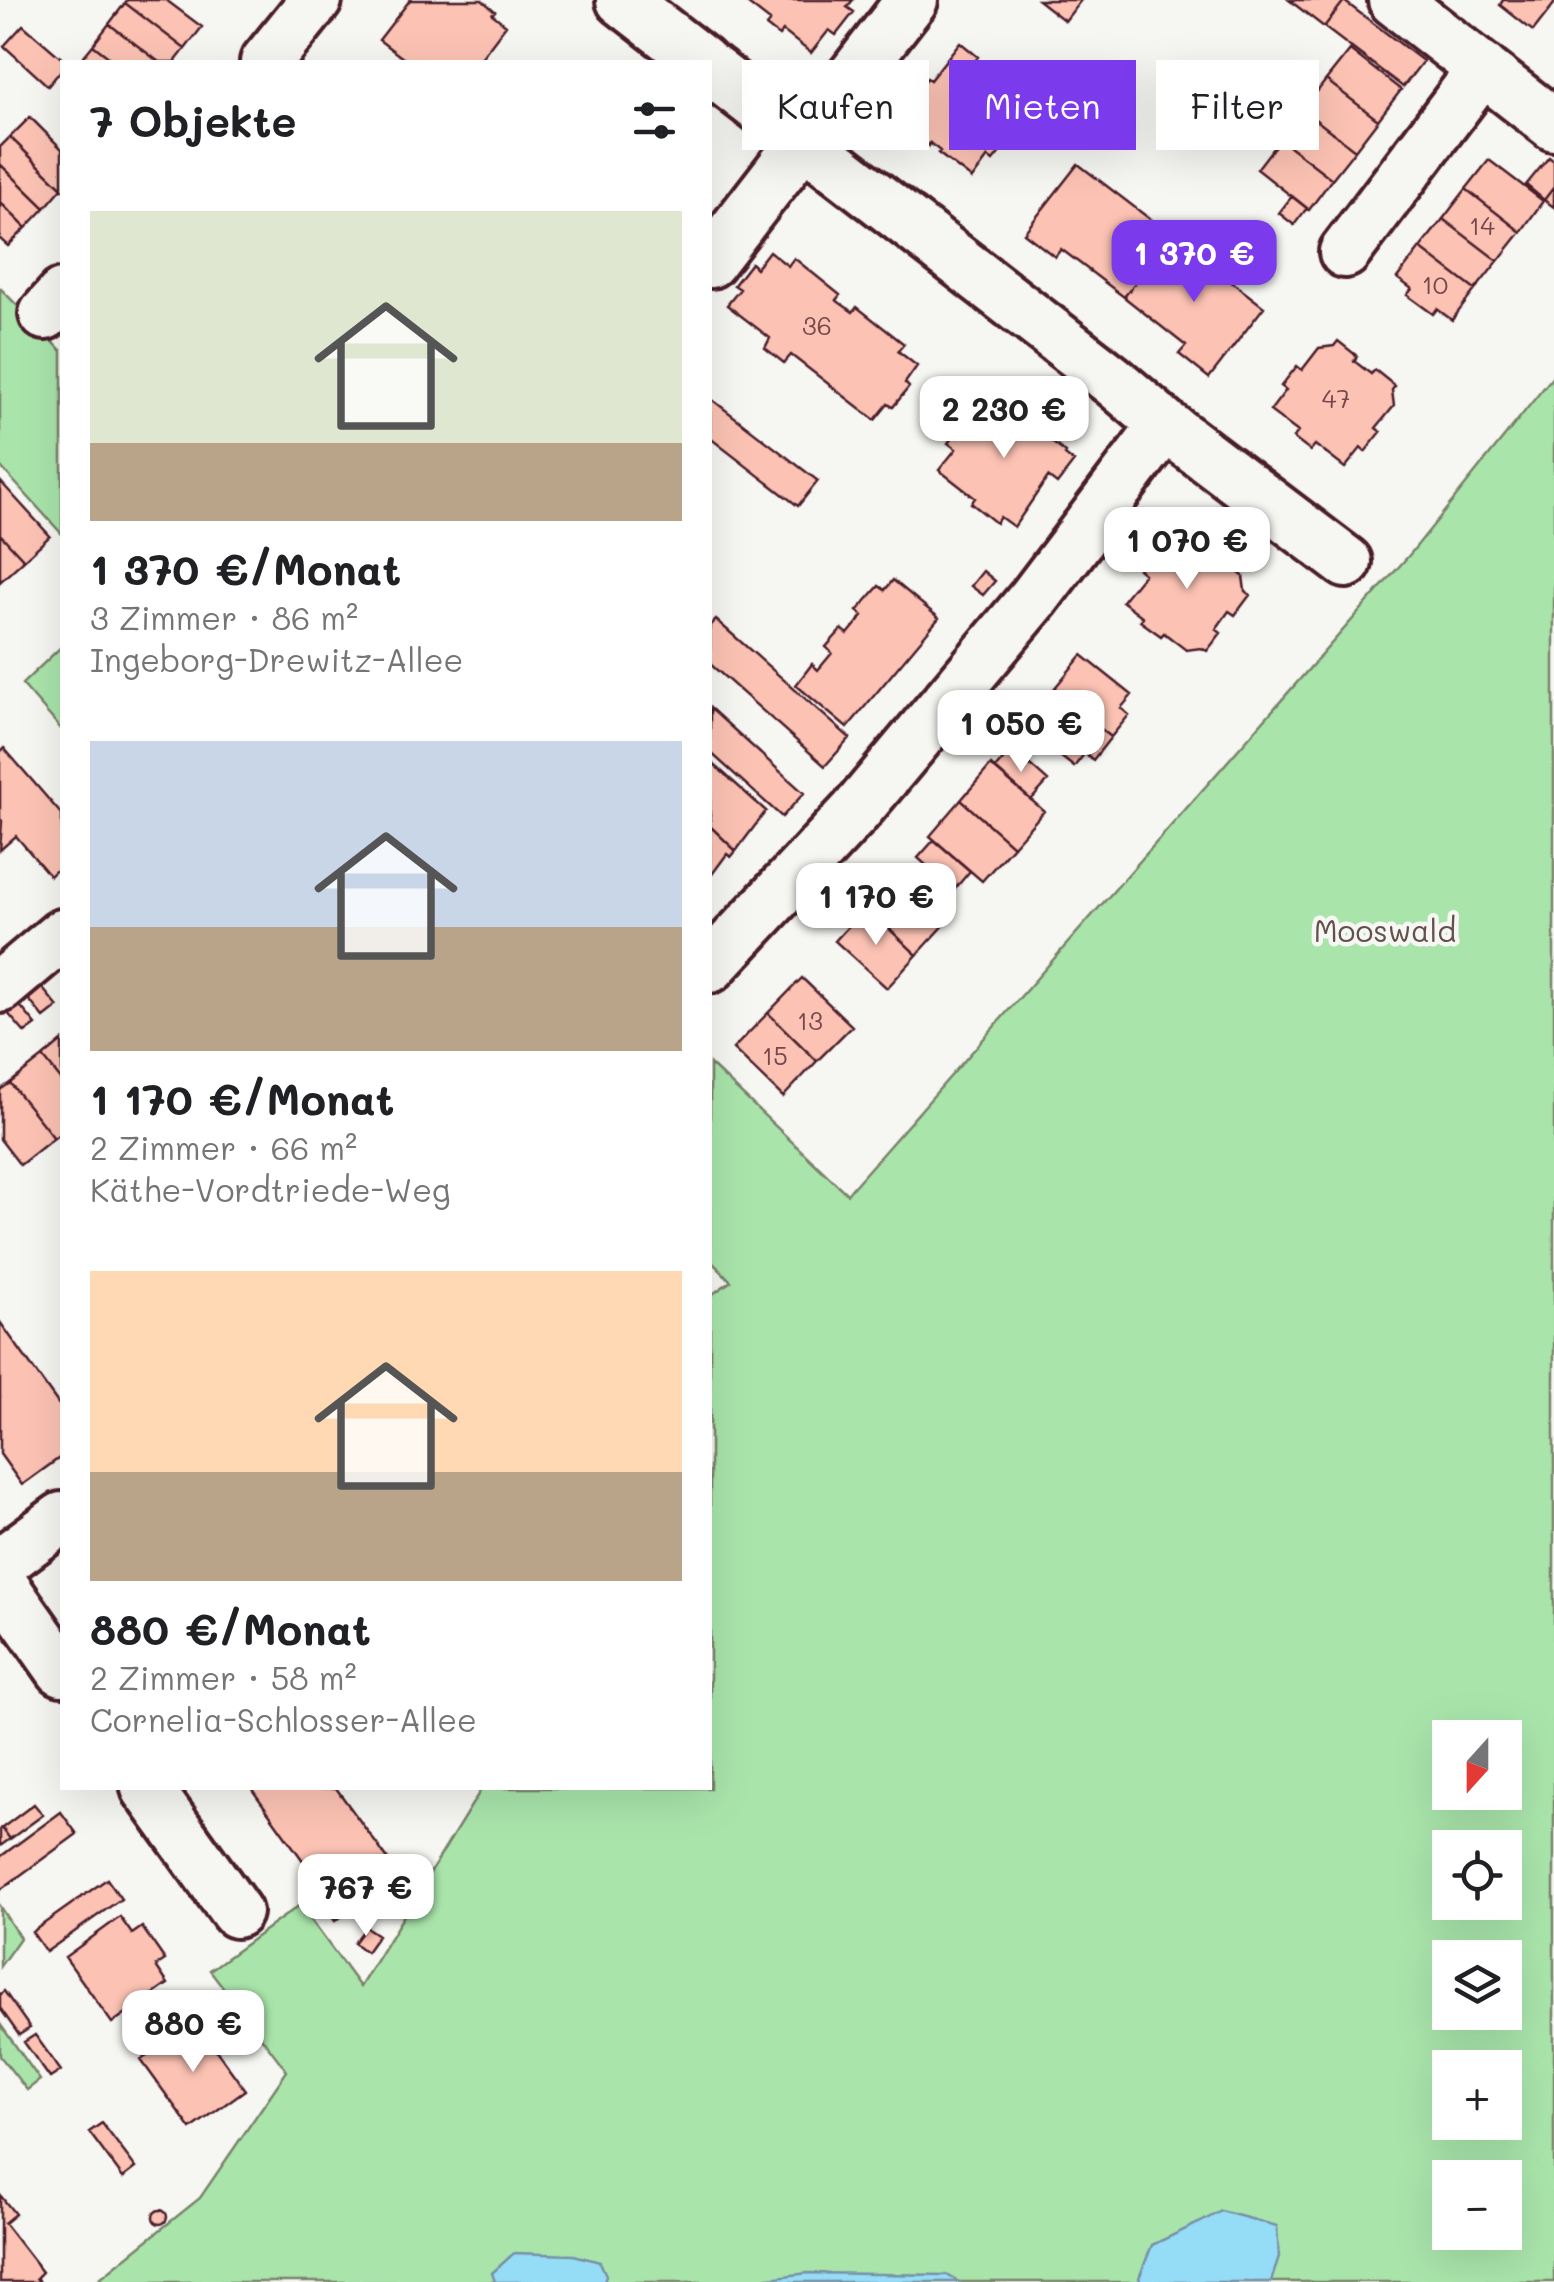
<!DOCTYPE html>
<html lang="de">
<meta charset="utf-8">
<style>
:root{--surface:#fff;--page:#f6f6f6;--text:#202124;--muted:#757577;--accent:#7c3aed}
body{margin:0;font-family:Mali,sans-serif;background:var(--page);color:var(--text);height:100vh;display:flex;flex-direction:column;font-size:38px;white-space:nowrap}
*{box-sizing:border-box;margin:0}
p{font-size:32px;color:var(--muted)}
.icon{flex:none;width:55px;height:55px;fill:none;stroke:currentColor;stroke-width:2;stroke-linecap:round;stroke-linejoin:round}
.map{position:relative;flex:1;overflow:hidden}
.drawer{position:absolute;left:60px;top:60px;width:652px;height:1730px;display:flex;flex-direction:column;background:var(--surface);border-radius:0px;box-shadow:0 10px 40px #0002}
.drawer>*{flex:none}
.banner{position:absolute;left:742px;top:60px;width:660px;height:90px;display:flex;gap:20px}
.needle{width:65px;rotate:201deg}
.tools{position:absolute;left:1432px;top:1720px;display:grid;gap:20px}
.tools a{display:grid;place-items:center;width:90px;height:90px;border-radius:0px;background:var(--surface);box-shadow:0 10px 40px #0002;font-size:50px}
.price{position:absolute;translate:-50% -85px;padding:0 22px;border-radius:20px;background:#fff;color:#222;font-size:32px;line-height:65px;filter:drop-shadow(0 2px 5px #0008)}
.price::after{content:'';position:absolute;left:50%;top:60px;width:30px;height:22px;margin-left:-15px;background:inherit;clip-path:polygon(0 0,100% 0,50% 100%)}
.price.current{background:var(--accent);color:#fff}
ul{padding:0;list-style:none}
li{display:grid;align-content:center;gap:20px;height:530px;padding:0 30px}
li span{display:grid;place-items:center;height:310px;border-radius:0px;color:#555}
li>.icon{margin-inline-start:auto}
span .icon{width:180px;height:180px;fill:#fffc;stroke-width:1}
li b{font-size:42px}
h2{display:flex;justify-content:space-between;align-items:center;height:120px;padding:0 30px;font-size:42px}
.tag{padding:0 35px;border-radius:0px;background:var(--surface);box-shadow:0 10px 40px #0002;font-size:35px;line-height:90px}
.tag.current{background:var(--accent);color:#fff}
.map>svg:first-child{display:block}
.green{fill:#a9e5ab;stroke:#7a826b;stroke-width:2.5;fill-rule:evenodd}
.water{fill:#95dcf6;stroke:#7790a5;stroke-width:2.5}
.building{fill:#fcc3b4;stroke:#4a1f2b;stroke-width:2.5}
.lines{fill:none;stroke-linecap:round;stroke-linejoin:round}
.street-casing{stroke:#4a1f2b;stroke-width:58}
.street{stroke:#f6f6f2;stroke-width:50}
.labels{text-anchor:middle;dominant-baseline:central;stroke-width:9;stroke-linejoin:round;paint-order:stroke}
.number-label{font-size:25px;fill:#76484d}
.park-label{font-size:30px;fill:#62504b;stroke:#f6f6f2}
</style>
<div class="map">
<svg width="1554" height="2282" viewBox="0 0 1554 2282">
<rect width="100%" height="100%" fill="#f6f6f2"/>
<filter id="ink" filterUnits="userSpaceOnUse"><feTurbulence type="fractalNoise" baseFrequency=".01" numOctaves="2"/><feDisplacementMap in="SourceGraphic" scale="20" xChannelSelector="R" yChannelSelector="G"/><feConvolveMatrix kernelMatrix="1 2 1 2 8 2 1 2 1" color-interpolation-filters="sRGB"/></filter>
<g filter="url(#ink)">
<path class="green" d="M0 288 62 351V534L0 466Z
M1554 375V2282H95L200 2198 287 2071 210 1970 300 1905 360 1987 482 1788H710V1296L731 1281 710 1260V1064L847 1194 1411 553ZM1450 1738H1505V1792H1450ZM1450 1848H1505V1902H1450ZM1450 1958H1505V2012H1450ZM1450 2068H1505V2122H1450ZM1450 2178H1505V2232H1450Z
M62 646V730L22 684Z
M0 1907 20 1938 0 1966Z
M0 2024 40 2080 27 2090 0 2056Z"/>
<path class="water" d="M1221 2211 1277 2226 1279 2256 1271 2282H1141L1139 2278 1152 2245 1201 2222Z
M514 2253 574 2255 600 2262 606 2275 604 2282H495L492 2273Z
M808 2273 947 2275 959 2282H737Z"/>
<path class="building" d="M127 0H166L202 27 185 49 125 3Z
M410 0H482L495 11 492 14 506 25 478 62H408L379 40Z
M743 0H853L847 7 854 12 836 35 829 30 811 53 783 31 779 36 766 26 770 21Z
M1038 0H1081L1065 21Z
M1289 0H1342L1344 1 1324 27Z
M1503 0H1554V4L1533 31 1500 5Z
M1344 1 1423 61 1403 87 1324 27Z
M125 3 185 49 175 62H159L109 24Z
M109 24 159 62H115L93 45Z
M23 25 66 62H62V69L48 86 4 46Z
M960 42 978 57 974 62 1013 93 1008 99 1024 112 1004 137 1009 141 993 161 988 157 972 179 938 153 940 151 930 143 929 146 898 121 917 97 914 95 927 78 930 80Z
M93 45 115 62H79Z
M1350 50 1401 90 1378 120 1326 80Z
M1326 80 1378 120 1355 150 1303 110Z
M1303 110 1355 150 1332 179 1280 139Z
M30 117 62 149V188L10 137Z
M10 137 62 188 45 208 0 164V147Z
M1280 139 1332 179 1309 210 1257 169Z
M1549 157 1554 161V187L1544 200 1526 185Z
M1489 160 1543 201 1521 232 1466 189Z
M0 164 45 208 26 228 0 202Z
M1078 164 1172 236 1124 297 1061 249 1055 257 1024 233Z
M1554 187V207L1544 200Z
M1466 189 1521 232 1498 261 1443 219Z
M1292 196 1307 208 1294 225 1279 213Z
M0 202 26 228 8 246 0 239Z
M1443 219 1498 261 1475 290 1420 248Z
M1172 236 1264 307 1209 378 1179 354 1186 346 1124 297Z
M1420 248 1475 290 1452 320 1437 309 1433 314 1407 295 1412 289 1397 278Z
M769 251 788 266 794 258 840 295 836 300 853 312 857 307 904 344 898 351 917 366 905 383 909 387 893 407 888 404 875 420 791 355 784 363 765 348 770 338 727 305 740 289 734 285 751 263 756 268Z
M1338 341 1357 356 1354 361 1371 374 1375 370 1395 386 1392 390 1394 406 1376 428 1381 432 1365 452 1361 448 1345 468 1315 445 1310 451 1293 438 1298 432 1270 411 1286 390 1281 386 1297 366 1302 370 1319 348 1334 346Z
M1000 392 1026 412 1021 418 1066 453 1065 455 1074 462 1057 484 1048 477 1014 527 1000 517 996 523 971 503 975 498 939 470 956 449 948 443 967 419 975 425Z
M710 398 818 481 798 506 710 438Z
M0 481 50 536 24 560 0 534Z
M1180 527 1200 543 1202 539 1223 555 1221 558 1243 576 1245 591 1250 595 1235 615 1229 611 1216 629 1221 633 1207 651 1201 648 1186 650 1164 633 1161 636 1140 621 1143 617 1122 601 1144 574 1138 569 1151 551 1157 556Z
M0 534 24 560 0 582Z
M983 571 995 581 983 595 971 586Z
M893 580 939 618 847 728 796 685 812 664 818 670 832 653 826 647 842 629 848 634 863 616 857 611 879 586 885 590Z
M716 620 850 738 825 766 710 664V626Z
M1082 655 1132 695 1121 708 1129 715 1111 737 1053 690Z
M1053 690 1111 737 1093 760 1085 753 1074 767 1023 727Z
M710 708 804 793 782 817 710 752Z
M4 748 62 815V865L50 876 16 836 0 850 2 821 0 819V752Z
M1012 749 1048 781 1031 800 995 769Z
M710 761 766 811 736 851 710 826Z
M991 765 1044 811 1013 846 961 800Z
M961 800 1013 846 982 881 930 836Z
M710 826 736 851 731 857 727 854 710 877Z
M934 840 970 871 954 890 918 858Z
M896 876 947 922 917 955 866 907Z
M866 907 917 955 887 988 835 941Z
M802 978 852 1026 817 1061 768 1013Z
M39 984 58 1007 44 1018 25 995Z
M17 1002 36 1025 25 1033 6 1011Z
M768 1013 817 1061 783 1097 733 1049Z
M62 1041V1081L43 1057Z
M43 1057 62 1081V1132L54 1138 10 1083Z
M10 1083 54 1138 20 1165 0 1139V1090Z
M0 1322 62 1409V1456L22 1485 0 1454Z
M251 1788H336L389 1861 381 1867 391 1881 335 1921 307 1881 314 1876Z
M34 1804 43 1815 10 1839 2 1828Z
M61 1812 77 1834 0 1890V1857Z
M2 1828 10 1839 0 1846V1829Z
M107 1879 121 1899 46 1952 32 1932Z
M120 1917 132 1934 142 1927 165 1960 156 1966 168 1984 112 2023 65 1957Z
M366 1927 378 1935 366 1952 354 1943Z
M4 1991 30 2028 19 2035 0 2008V1994Z
M195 2021 245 2090 191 2129 141 2060Z
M35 2035 61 2071 50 2078 24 2042Z
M102 2123 136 2168 123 2178 89 2132Z
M0 2195 15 2214 4 2223 42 2272 36 2278 40 2282H0Z
M153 2217a7 7 0 1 1 14 0a7 7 0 1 1-14 0Z"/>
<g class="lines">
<defs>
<path id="street" d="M622 0 702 62
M1394 0 1554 125
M266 62 316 0
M710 69 1112 380 1165 425 1346 562
M1345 252 1483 69
M710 262 912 0
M45 314 62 295
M710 967 855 812 1034 598 1165 425
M0 987 62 935
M0 1564 62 1518
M0 1582 62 1670
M147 1788 236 1912"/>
</defs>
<use href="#street" class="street-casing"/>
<use href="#street" class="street"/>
</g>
</g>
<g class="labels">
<g class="number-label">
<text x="1482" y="225">14</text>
<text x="1435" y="284">10</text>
<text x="817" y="325">36</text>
<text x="1336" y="398">47</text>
<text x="810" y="1020">13</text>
<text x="775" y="1055">15</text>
</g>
<g class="park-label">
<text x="1385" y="930">Mooswald</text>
</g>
</g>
</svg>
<div class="tools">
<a><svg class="needle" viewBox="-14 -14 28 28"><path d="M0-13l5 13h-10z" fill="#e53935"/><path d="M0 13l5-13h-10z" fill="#757577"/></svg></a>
<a><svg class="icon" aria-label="locate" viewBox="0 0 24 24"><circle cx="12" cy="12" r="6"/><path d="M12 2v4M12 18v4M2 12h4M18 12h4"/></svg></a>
<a><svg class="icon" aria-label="layers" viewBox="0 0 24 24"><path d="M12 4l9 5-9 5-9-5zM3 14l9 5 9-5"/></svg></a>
<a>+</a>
<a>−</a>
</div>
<b class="price current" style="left:1194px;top:305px">1 370 €</b>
<b class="price" style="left:1004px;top:461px">2 230 €</b>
<b class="price" style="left:1187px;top:592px">1 070 €</b>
<b class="price" style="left:1021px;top:775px">1 050 €</b>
<b class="price" style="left:876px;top:948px">1 170 €</b>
<b class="price" style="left:366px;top:1939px">767 €</b>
<b class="price" style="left:193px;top:2075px">880 €</b>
<div class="banner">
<a class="tag">Kaufen</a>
<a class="tag current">Mieten</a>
<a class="tag">Filter</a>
</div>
<section class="drawer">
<h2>7 Objekte<svg class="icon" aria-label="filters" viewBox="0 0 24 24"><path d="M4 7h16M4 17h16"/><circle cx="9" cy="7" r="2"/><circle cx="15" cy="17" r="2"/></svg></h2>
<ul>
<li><span style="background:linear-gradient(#dfe7d0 75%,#b9a48a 0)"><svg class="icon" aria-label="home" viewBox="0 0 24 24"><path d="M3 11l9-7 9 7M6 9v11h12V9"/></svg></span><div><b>1 370 €/Monat</b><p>3 Zimmer · 86 m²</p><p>Ingeborg-Drewitz-Allee</p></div></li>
<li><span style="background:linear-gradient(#c9d6e8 60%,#b9a48a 0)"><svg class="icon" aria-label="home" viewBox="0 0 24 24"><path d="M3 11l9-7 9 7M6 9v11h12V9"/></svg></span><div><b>1 170 €/Monat</b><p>2 Zimmer · 66 m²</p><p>Käthe-Vordtriede-Weg</p></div></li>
<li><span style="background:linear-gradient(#ffd9b3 65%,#b9a48a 0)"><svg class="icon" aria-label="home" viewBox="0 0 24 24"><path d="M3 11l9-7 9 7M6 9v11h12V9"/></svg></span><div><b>880 €/Monat</b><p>2 Zimmer · 58 m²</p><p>Cornelia-Schlosser-Allee</p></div></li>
</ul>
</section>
</div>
